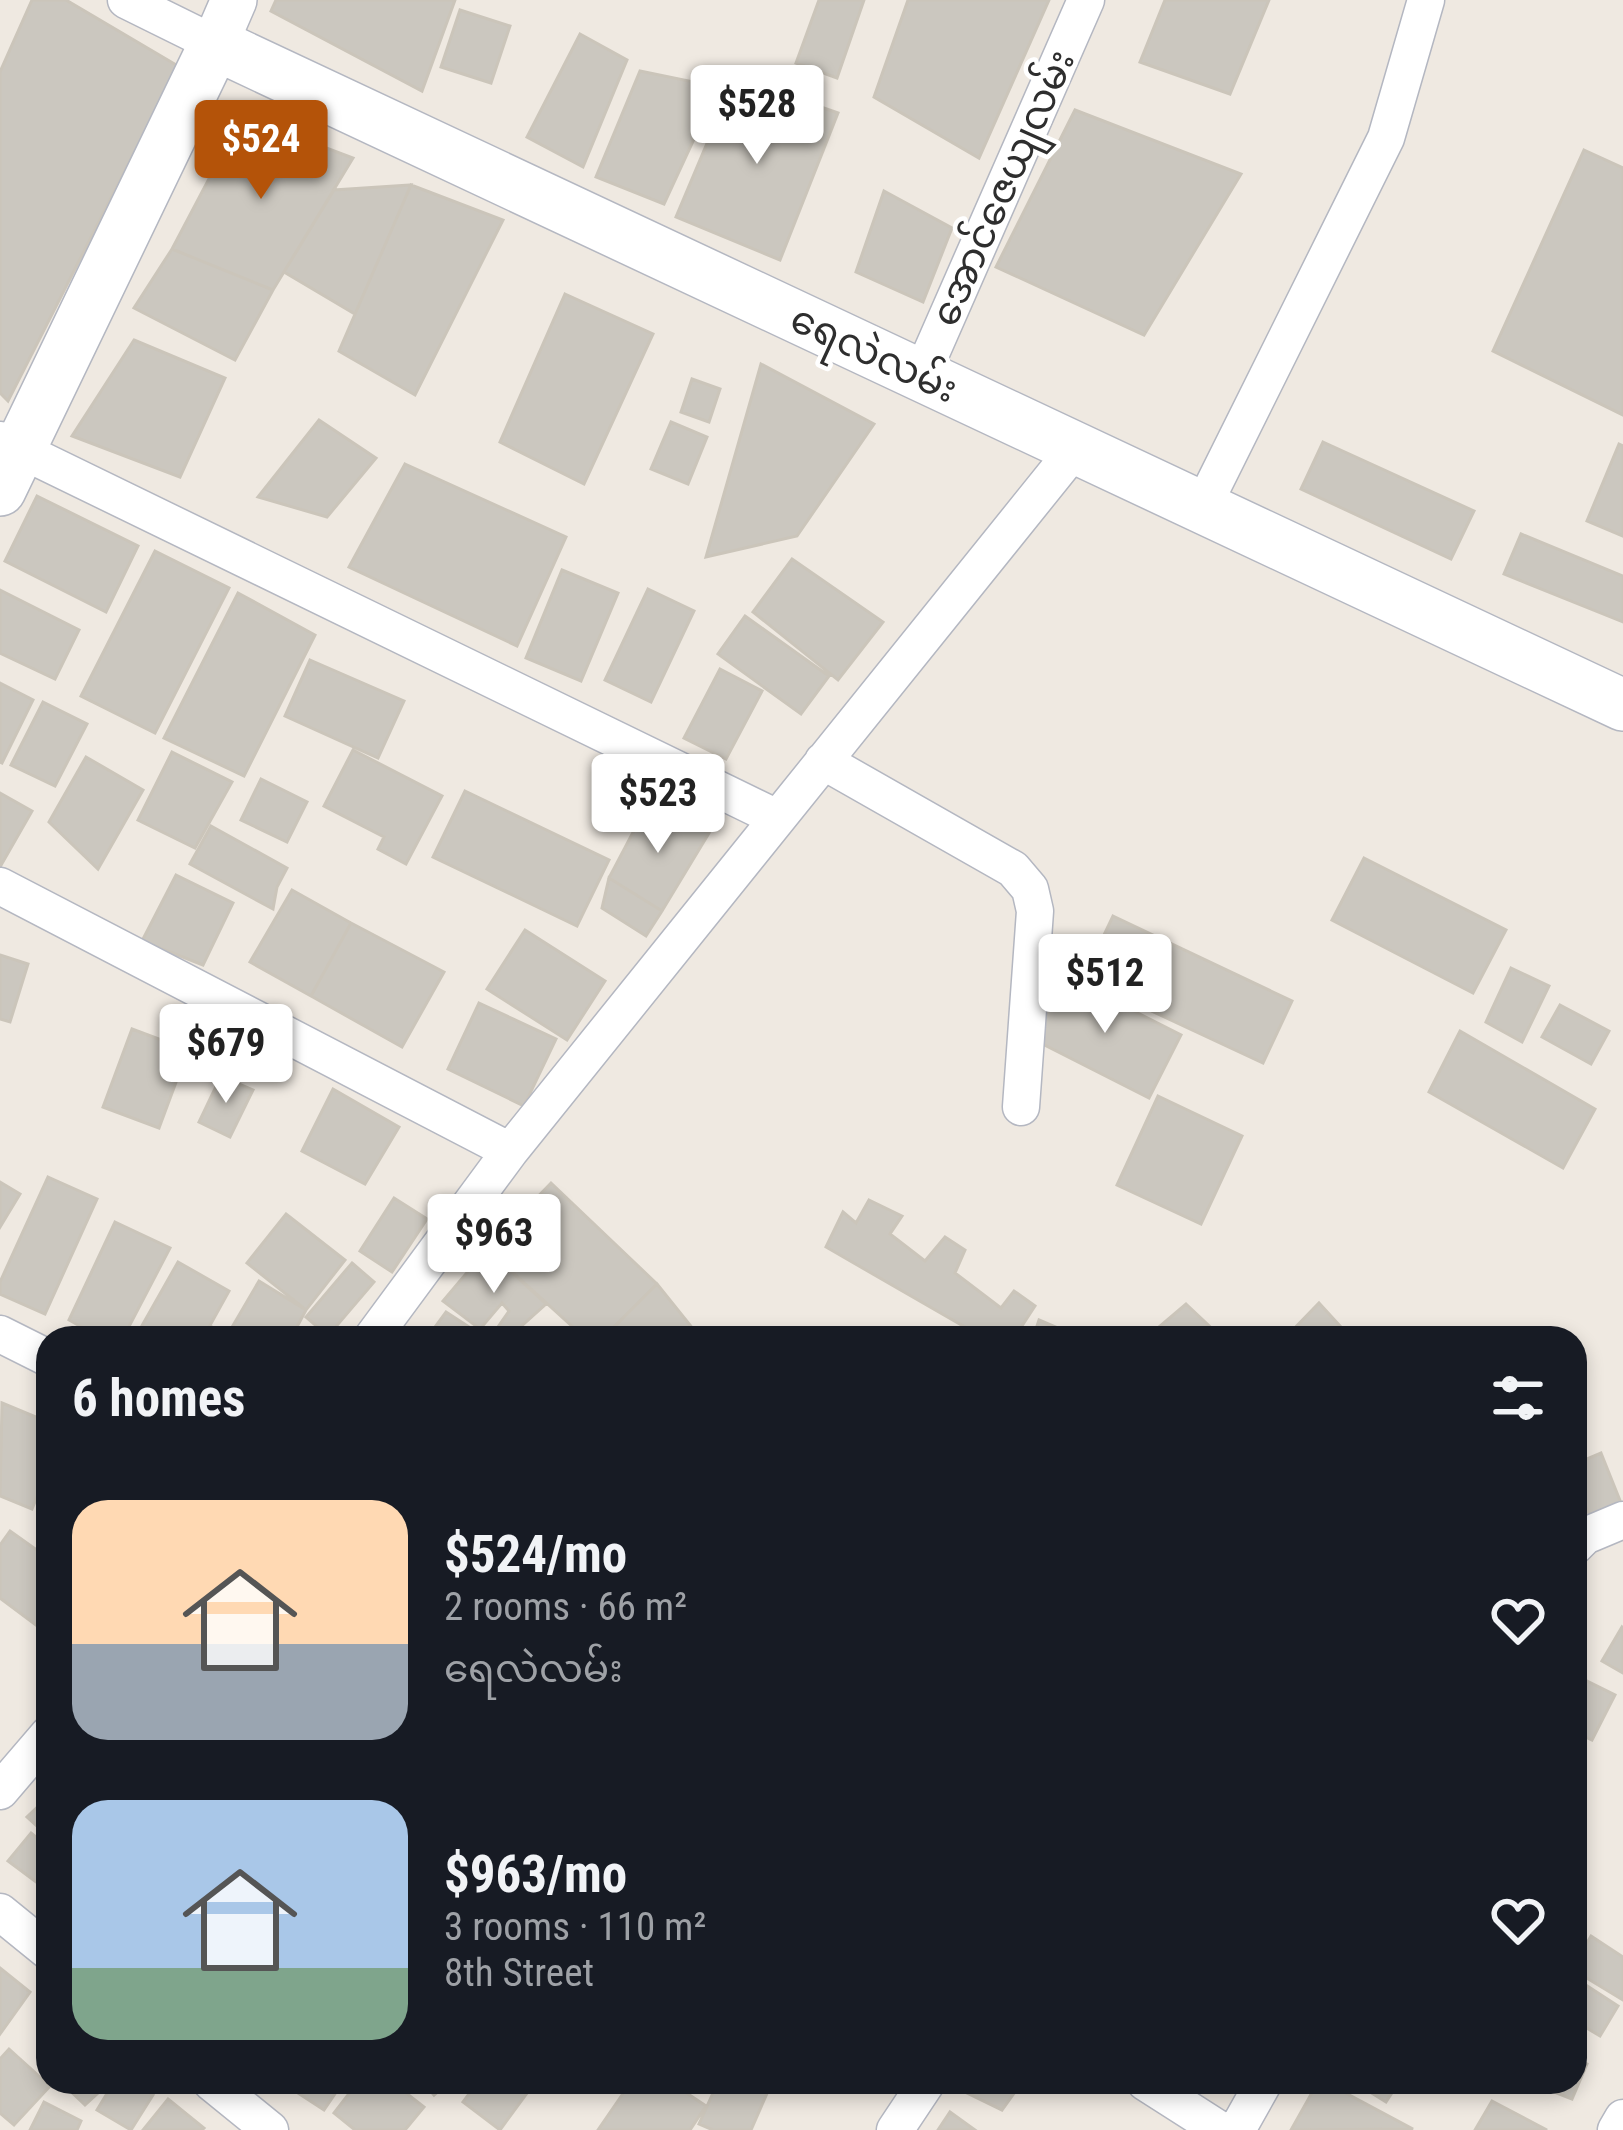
<!DOCTYPE html>
<meta charset="utf-8">
<style>
:root{--surface:#171b24;--page:#242831;--text:#f1f3f6;--muted:#9ea1a6;--accent:#b45309}
body{margin:0;font-family:"Roboto Condensed","Noto Sans Myanmar",sans-serif;background:var(--page);color:var(--text);height:100vh;display:flex;flex-direction:column;font-size:45px;white-space:nowrap}
*{box-sizing:border-box;margin:0}
p{font-size:39px;color:var(--muted)}
.icon{flex:none;width:66px;height:66px;fill:none;stroke:currentColor;stroke-width:2;stroke-linecap:round;stroke-linejoin:round}
.map{position:relative;flex:1;overflow:hidden}
.sheet{position:absolute;left:36px;top:1326px;width:1551px;height:768px;display:flex;flex-direction:column;background:var(--surface);border-radius:36px;box-shadow:0 6px 18px #0003}
.sheet>*{flex:none}
.price{position:absolute;translate:-50% -102px;padding:0 27px;border-radius:12px;background:#fff;color:#222;font-size:39px;line-height:78px;filter:drop-shadow(0 3px 6px #0008)}
.price::after{content:'';position:absolute;left:50%;top:72px;width:36px;height:27px;margin-left:-18px;background:inherit;clip-path:polygon(0 0,100% 0,50% 100%)}
.price.selected{background:var(--accent);color:#fff}
ul{padding:0;list-style:none}
li{display:flex;align-items:center;gap:36px;height:300px;padding:0 36px}
li span{display:grid;place-items:center;flex:none;width:336px;height:240px;border-radius:36px;color:#555}
li>.icon{margin-inline-start:auto}
span .icon{width:144px;height:144px;fill:#fffc;stroke-width:1}
li b{font-size:51px}
h2{display:flex;justify-content:space-between;align-items:center;height:144px;padding:0 36px;font-size:51px}
.map>svg:first-child{display:block}
.building{fill:#cbc7bf;stroke:#cbc5ba;stroke-width:3}
.lines{fill:none;stroke-linecap:round;stroke-linejoin:round}
.minor-casing{stroke:#b4b7c1;stroke-width:39}
.tertiary-casing{stroke:#b4b7c1;stroke-width:48}
.secondary-casing{stroke:#b4b7c1;stroke-width:54}
.minor{stroke:#fff;stroke-width:36}
.tertiary{stroke:#fff;stroke-width:45}
.secondary{stroke:#fff;stroke-width:51}
.labels{text-anchor:middle;dominant-baseline:central;stroke-width:9;stroke-linejoin:round;paint-order:stroke}
.street-label{font-size:39px;fill:#2e2e2e;stroke:#fff}
</style>
<div class="map">
<svg width="1623" height="2130" viewBox="0 0 1623 2130">
<rect width="100%" height="100%" fill="#efe9e1"/>
<path class="building" d="M32 0H66L178 66 8 401 0 393V72Z
M276 0H455L422 91 271 11Z
M819 0H864L837 78 796 63Z
M908 0H1049L979 158 874 97Z
M1165 0H1269L1230 94 1140 62Z
M460 10 510 26 491 83 441 67Z
M580 34 627 60 583 167 527 137Z
M640 71 718 87 664 204 596 177Z
M735 77 838 113 780 260 676 217Z
M1075 110 1241 174 1144 335 996 267Z
M242 116 353 158 273 290 172 249Z
M1584 150 1623 168V415L1493 351Z
M411 185 503 220 415 395 339 351Z
M411 185 355 314 284 272 334 190Z
M884 191 952 228 923 302 856 272Z
M172 249 273 290 235 360 134 308Z
M565 294 653 334 584 484 500 442Z
M134 340 225 378 180 477 72 436Z
M761 364 874 424 797 536 706 557Z
M692 379 720 389 709 422 681 412Z
M319 420 376 458 327 517 258 497Z
M671 422 707 437 688 484 651 469Z
M1323 442 1474 511 1451 559 1301 489Z
M1619 444 1623 446V536L1587 521Z
M405 464 566 537 517 646 349 567Z
M37 496 138 546 106 612 5 561Z
M1521 534 1623 576V622L1504 574Z
M155 551 229 588 155 733 81 696Z
M792 559 883 622 838 680 753 612Z
M562 570 618 593 581 681 526 658Z
M648 589 694 611 651 702 605 680Z
M0 590 79 630 55 679 0 653Z
M238 593 315 635 244 776 164 738Z
M745 616 829 676 801 714 718 654Z
M310 660 404 701 378 758 285 716Z
M720 669 762 691 726 759 684 738Z
M0 683 33 700 2 763 0 762Z
M43 702 87 724 55 786 11 765Z
M353 750 442 796 406 864 378 849 384 837 324 806Z
M172 752 232 782 195 848 138 820Z
M86 757 143 790 98 869 49 822Z
M261 779 307 802 287 842 241 820Z
M465 791 609 860 577 926 433 857Z
M0 793 32 811 0 867Z
M649 802 709 833 662 911 609 878Z
M211 826 287 868 277 887 273 909 190 864Z
M1364 858 1506 930 1473 993 1332 920Z
M176 875 233 903 203 965 142 941Z
M609 878 662 911 646 936 602 908Z
M292 890 351 923 311 996 250 962Z
M1113 916 1292 1001 1263 1063 1083 979Z
M351 923 444 972 402 1047 311 996Z
M525 930 605 981 567 1040 487 989Z
M0 955 28 964 10 1022 0 1019Z
M1511 968 1549 986 1522 1042 1486 1022Z
M1061 974 1181 1035 1149 1098 1029 1037Z
M479 1003 556 1039 524 1106 448 1069Z
M1560 1005 1609 1031 1591 1064 1542 1037Z
M132 1029 188 1050 159 1128 103 1107Z
M1460 1031 1595 1109 1563 1168 1429 1092Z
M221 1076 253 1090 230 1137 199 1122Z
M333 1089 399 1127 365 1184 302 1151Z
M1158 1096 1242 1136 1201 1224 1117 1185Z
M48 1177 97 1199 45 1314 0 1294V1282Z
M0 1182 20 1194 0 1227Z
M551 1183 657 1284 603 1338H585L487 1249Z
M394 1198 427 1219 392 1272 360 1251Z
M869 1200 902 1216 890 1234 925 1261 945 1237 965 1250 955 1273 1001 1308 1014 1291 1035 1306 1014 1338H984L826 1247 843 1212 856 1223Z
M286 1214 345 1260 306 1310 247 1263Z
M115 1222 170 1248 123 1338H101L69 1320Z
M487 1249 546 1304 508 1338 493 1334 509 1311 502 1303 480 1329 443 1301Z
M178 1262 229 1291 203 1338H135Z
M352 1263 374 1282 328 1336 306 1317Z
M259 1281 306 1310 291 1338H247L231 1329Z
M657 1284 694 1330 688 1338H603Z
M1319 1303 1351 1338H1285Z
M1186 1304 1222 1338H1146Z
M446 1312 486 1338H427Z
M1039 1320 1081 1338H1033Z
M212 1327 233 1338H205Z
M2 1403 48 1422V1470L32 1509 0 1496Z
M1601 1453 1623 1508 1592 1521 1575 1481V1464Z
M10 1531 48 1558V1634L0 1598V1545Z
M1622 1627 1623 1628V1673L1602 1661Z
M1575 1675 1615 1695 1592 1740 1575 1732Z
M48 1797V1836L27 1817Z
M31 1833 48 1847 47 1890 8 1861Z
M1591 1936 1623 1957V2000L1575 1971V1963Z
M0 1968 30 1992 0 2034Z
M1575 1978 1618 2006 1600 2036 1575 2021Z
M9 2049 50 2086 14 2125 0 2113V2059Z
M1575 2058 1587 2064 1572 2099 1529 2082H1575Z
M61 2082H110L85 2105Z
M114 2082H133L153 2095 131 2130 97 2110Z
M281 2082H343L324 2110Z
M358 2082H392L424 2107 405 2130H355L334 2113Z
M423 2082H449L434 2095Z
M478 2082H521L530 2089 500 2130 463 2102Z
M631 2082H670L706 2106 690 2130H598Z
M718 2082H772L751 2130H713L699 2124Z
M963 2082H1022L1002 2110 959 2089Z
M1318 2082H1325L1413 2129 1291 2130Z
M1354 2082H1399L1386 2102Z
M168 2099 204 2128 202 2130H143Z
M1492 2101 1547 2130H1475Z
M44 2102 81 2121 77 2130H30Z
M950 2112 975 2130H938Z"/>
<g class="lines">
<defs>
<path id="minor" d="M126 0 215 44
M921 376 1086 0
M0 440 777 818
M1203 506 1386 138 1426 0
M823 761 1013 869 1030 889 1035 911 1021 1107
M0 886 510 1151
M0 1334 48 1358
M372 1338 510 1151 1075 449
M1575 1546 1585 1536 1623 1520
M0 1791 48 1735
M0 1912 48 1951
M211 2082 270 2130
M1145 2082 1220 2130
M895 2130 927 2082
M1237 2130 1264 2082
M1616 2130 1623 2118"/>
<path id="tertiary" d="M215 44 234 0"/>
<path id="secondary" d="M0 490 215 44 1623 705"/>
</defs>
<use href="#minor" class="minor-casing"/>
<use href="#tertiary" class="tertiary-casing"/>
<use href="#secondary" class="secondary-casing"/>
<use href="#minor" class="minor"/>
<use href="#tertiary" class="tertiary"/>
<use href="#secondary" class="secondary"/>
</g>
<g class="labels">
<g class="street-label">
<text transform="translate(1003 188) rotate(-66)">အောင်ဇေယျလမ်း</text>
<text transform="translate(874 354) rotate(25)">ရေလဲလမ်း</text>
</g>
</g>
</svg>
<b class="price" style="left:757px;top:167px">$528</b>
<b class="price selected" style="left:261px;top:202px">$524</b>
<b class="price" style="left:658px;top:856px">$523</b>
<b class="price" style="left:1105px;top:1036px">$512</b>
<b class="price" style="left:226px;top:1106px">$679</b>
<b class="price" style="left:494px;top:1296px">$963</b>
<section class="sheet">
<h2>6 homes<svg class="icon" aria-label="filters" viewBox="0 0 24 24"><path d="M4 7h16M4 17h16"/><circle cx="9" cy="7" r="2"/><circle cx="15" cy="17" r="2"/></svg></h2>
<ul>
<li><span style="background:linear-gradient(#ffd9b3 60%,#9aa5b1 0)"><svg class="icon" aria-label="home" viewBox="0 0 24 24"><path d="M3 11l9-7 9 7M6 9v11h12V9"/></svg></span><div><b>$524/mo</b><p>2 rooms · 66 m²</p><p>ရေလဲလမ်း</p></div><svg class="icon" aria-label="heart" viewBox="0 0 24 24"><path d="M12 20l-8-8c-3-5 5-10 8-4 3-6 11-1 8 4z"/></svg></li>
<li><span style="background:linear-gradient(#a9c7e8 70%,#7fa58c 0)"><svg class="icon" aria-label="home" viewBox="0 0 24 24"><path d="M3 11l9-7 9 7M6 9v11h12V9"/></svg></span><div><b>$963/mo</b><p>3 rooms · 110 m²</p><p>8th Street</p></div><svg class="icon" aria-label="heart" viewBox="0 0 24 24"><path d="M12 20l-8-8c-3-5 5-10 8-4 3-6 11-1 8 4z"/></svg></li>
</ul>
</section>
</div>
